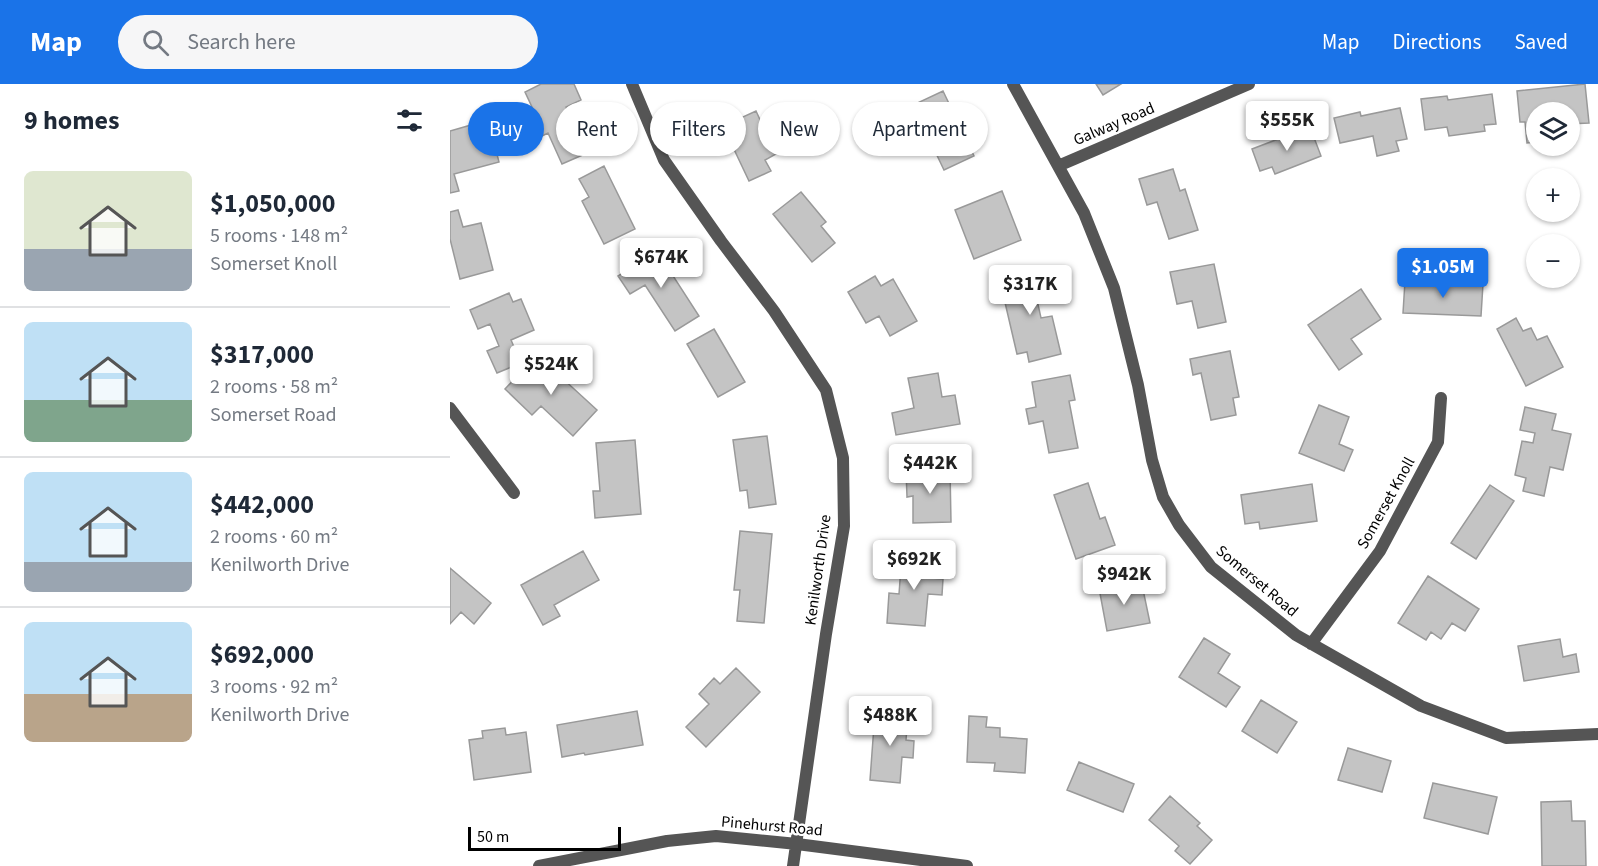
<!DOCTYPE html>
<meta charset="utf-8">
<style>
:root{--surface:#fff;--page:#f6f6f7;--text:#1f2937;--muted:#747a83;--line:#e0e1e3;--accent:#1a73e8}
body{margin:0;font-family:"Source Sans 3",sans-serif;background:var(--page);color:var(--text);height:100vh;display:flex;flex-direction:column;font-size:22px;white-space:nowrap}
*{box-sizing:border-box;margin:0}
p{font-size:20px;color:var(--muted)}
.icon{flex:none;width:33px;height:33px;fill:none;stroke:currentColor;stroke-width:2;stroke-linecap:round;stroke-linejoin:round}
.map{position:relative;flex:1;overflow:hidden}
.side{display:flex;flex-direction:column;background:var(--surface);width:450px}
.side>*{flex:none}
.hud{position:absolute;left:18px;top:18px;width:570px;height:54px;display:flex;gap:12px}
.fabs{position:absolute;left:1076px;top:18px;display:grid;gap:12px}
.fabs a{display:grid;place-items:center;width:54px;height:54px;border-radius:50%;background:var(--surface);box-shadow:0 2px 4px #0004;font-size:30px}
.scale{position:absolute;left:18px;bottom:15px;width:153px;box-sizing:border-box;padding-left:6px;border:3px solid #000;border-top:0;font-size:16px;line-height:21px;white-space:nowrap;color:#000;-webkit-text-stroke:4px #fff;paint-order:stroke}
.price{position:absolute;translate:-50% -51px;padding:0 14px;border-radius:6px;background:#fff;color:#222;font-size:20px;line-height:39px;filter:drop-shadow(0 2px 3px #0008)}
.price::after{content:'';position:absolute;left:50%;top:36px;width:18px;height:14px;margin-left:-9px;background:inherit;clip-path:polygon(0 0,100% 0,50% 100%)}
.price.active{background:var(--accent);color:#fff}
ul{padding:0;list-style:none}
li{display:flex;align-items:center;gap:18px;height:150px;padding:0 24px}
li+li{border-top:2px solid var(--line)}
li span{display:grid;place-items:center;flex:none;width:168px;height:120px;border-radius:9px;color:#555}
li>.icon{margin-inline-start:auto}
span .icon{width:72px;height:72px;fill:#fffc;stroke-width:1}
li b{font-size:26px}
h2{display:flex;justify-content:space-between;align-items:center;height:72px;padding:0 24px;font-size:26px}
.tag{padding:0 21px;border-radius:27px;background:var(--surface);box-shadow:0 2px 4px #0004;font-size:21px;line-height:54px}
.tag.active{background:var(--accent);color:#fff}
header{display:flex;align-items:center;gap:36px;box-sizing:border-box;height:84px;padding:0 30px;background:var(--accent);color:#fff}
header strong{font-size:28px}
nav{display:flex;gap:33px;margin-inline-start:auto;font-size:21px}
.search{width:420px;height:54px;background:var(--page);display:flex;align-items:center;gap:15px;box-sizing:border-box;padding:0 21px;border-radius:33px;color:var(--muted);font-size:22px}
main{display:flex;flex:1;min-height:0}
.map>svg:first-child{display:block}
.building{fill:#c4c4c4;stroke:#999;stroke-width:1.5}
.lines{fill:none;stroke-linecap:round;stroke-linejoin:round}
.minor{stroke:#555;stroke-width:12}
.labels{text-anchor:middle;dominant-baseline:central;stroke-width:4.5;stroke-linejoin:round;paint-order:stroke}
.street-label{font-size:16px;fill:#000;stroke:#fff}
</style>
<header>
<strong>Map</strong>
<div class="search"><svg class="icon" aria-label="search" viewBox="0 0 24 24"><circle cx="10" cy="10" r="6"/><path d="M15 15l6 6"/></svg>Search here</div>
<nav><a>Map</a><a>Directions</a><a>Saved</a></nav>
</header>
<main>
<section class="side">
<h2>9 homes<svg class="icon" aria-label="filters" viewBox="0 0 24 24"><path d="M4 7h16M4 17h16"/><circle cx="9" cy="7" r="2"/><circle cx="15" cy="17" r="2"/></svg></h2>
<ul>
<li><span style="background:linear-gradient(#dfe7d0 65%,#9aa5b1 0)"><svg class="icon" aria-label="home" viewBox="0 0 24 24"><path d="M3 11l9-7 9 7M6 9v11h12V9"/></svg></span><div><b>$1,050,000</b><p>5 rooms · 148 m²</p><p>Somerset Knoll</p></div></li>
<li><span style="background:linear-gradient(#bfe0f5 65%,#7fa58c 0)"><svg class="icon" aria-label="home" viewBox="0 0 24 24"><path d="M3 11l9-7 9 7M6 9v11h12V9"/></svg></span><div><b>$317,000</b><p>2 rooms · 58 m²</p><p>Somerset Road</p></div></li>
<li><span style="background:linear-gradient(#bfe0f5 75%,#9aa5b1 0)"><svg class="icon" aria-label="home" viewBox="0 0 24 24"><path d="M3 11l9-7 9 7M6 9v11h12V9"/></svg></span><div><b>$442,000</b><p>2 rooms · 60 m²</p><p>Kenilworth Drive</p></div></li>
<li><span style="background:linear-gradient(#bfe0f5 60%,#b9a48a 0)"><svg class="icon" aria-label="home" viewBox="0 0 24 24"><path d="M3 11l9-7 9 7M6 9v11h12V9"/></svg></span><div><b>$692,000</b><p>3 rooms · 92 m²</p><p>Kenilworth Drive</p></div></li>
</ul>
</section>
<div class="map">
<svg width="1148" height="782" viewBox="0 0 1148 782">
<rect width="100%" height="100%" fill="#fff"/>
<path class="building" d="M91 0H124L131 16 116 23 137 69 112 80 98 49 86 55 81 42 89 38 75 8Z
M646 0H671L653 11Z
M1135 0 1139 39 1119 40V28H1086V58L1077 59 1075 38H1070L1067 7Z
M493 7 524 72 494 86 463 21Z
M1042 10 1046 40 1034 41 1035 47 999 52 997 43 975 46 971 15 997 12 998 16Z
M950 24 957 55 946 57 949 67 927 72 923 52 890 59 884 34 910 28 911 32Z
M306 27 312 40 321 35 335 65 315 76 321 87 299 97 273 42Z
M21 41 26 60 43 55 49 78 4 90 9 107 0 109V47Z
M860 43 871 72 825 90 822 83 810 87 802 65Z
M154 82 185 145 154 160 132 117 139 113 129 95Z
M723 85 730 107 735 105 748 146 719 155 707 118 697 121 689 95Z
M552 107 571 156 524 175 505 126Z
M351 108 376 138 371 142 385 159 362 178 323 130Z
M8 126 13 143 31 139 43 186 10 195 0 155V128Z
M207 167 249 232 225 247 195 201 180 210 168 192Z
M764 180 776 238 748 244 742 217 727 220 720 188Z
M594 187 600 213 587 216 591 234 602 232 611 270 579 278 577 268 567 270 550 197Z
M425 192 431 202 443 195 467 237 440 252 429 232 416 239 398 208Z
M955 197 1033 200 1031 232 953 229Z
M911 205 931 235 901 255 912 270 889 286 858 241Z
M59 209 63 218 71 215 84 246 61 256 71 279 47 289 37 267 49 262 40 240 28 245 20 226Z
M1066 234 1073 247 1081 244 1087 256 1097 252 1113 283 1076 302 1047 245Z
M264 245 295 298 268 313 237 260Z
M780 267 789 313 783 314 786 331 761 336 751 289 743 291 740 275Z
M87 271 147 326 123 352 91 322 82 331 55 305Z
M488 289 492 313 505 311 510 340 446 351 442 329 464 324 458 294Z
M620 291 625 316 619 317 628 364 599 369 593 337 579 340 576 325 586 323 582 298Z
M869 321 899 333 889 360 903 366 894 387 849 369Z
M1075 323 1106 330 1102 346 1121 350 1113 386 1100 383 1094 412 1073 407 1076 394 1065 391 1072 357 1083 359 1085 349 1070 346Z
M317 352 326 420 299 424 297 406 290 407 283 356Z
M185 356 191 430 145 434 143 407H150L146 359Z
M500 385 501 438 463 439V412L457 413 456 386Z
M638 399 650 435 655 433 665 461 626 475 604 411Z
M862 400 867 437 810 445 809 438 795 440 791 411Z
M1040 401 1064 417 1026 475 1001 459Z
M290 447 322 450 314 539 287 537 290 506H284Z
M133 467 149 496 104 521 110 532 93 541 71 501Z
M452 470 483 473 481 494 493 495 492 511 478 510 475 542 437 539 439 509 449 510Z
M0 484 41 519 24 540 11 528 0 540Z
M978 492 1029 525 1015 547 1002 539 991 555 981 548 976 556 948 539Z
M691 496 700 539 657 547 649 504Z
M754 554 780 570 768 589 790 603 776 623 729 593Z
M1110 555 1113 573 1126 570 1129 588 1074 597 1068 562Z
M286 584 310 608 256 663 236 643 259 620 249 610 264 594 270 600Z
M811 616 847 638 827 669 792 647Z
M187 627 193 661 135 671 134 669 112 673 107 641Z
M425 628 458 631 456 656 464 657 463 674 452 673 450 699 420 696Z
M519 632 537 633 536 643 550 644V653L577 655 575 689 544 687 545 679 517 678Z
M55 644 56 651 76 648 81 688 24 696 19 656 33 654 32 647Z
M898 664 941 677 932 708 888 696Z
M629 678 684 700 673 728 617 706Z
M983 699 1047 713 1038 750 974 734Z
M720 712 750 739 747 742 762 756 740 780 725 767 729 762 699 736Z
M1121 717 1122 737H1135L1136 782H1092L1091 718Z"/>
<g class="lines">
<path class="minor" d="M182 0 214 76 271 157 324 227 376 306 393 374 394 442 376 550 343 782
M563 0 634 129 664 204 688 301 702 376 713 413 729 441 761 483 846 551 971 622 1056 654 1148 650
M608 82 799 0
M0 324 64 409
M861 560 930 467 988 358 991 314
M89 782 217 757 266 752 347 760 517 782"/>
</g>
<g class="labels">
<g class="street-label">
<text transform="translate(664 40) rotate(-23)">Galway Road</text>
<text transform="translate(936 419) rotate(-61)">Somerset Knoll</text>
<text transform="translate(368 486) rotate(-82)">Kenilworth Drive</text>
<text transform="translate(807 497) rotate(40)">Somerset Road</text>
<text transform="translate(322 742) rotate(5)">Pinehurst Road</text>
</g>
</g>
</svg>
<div class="fabs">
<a><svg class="icon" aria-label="layers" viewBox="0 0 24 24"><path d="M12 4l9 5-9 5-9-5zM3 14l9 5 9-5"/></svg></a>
<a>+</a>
<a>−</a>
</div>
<div class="scale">50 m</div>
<b class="price" style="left:837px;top:68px">$555K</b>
<b class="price" style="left:211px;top:205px">$674K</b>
<b class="price active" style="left:993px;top:215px">$1.05M</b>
<b class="price" style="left:580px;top:232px">$317K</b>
<b class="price" style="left:101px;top:312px">$524K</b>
<b class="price" style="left:480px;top:411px">$442K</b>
<b class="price" style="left:464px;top:507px">$692K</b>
<b class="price" style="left:674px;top:522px">$942K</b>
<b class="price" style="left:440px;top:663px">$488K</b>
<div class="hud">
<a class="tag active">Buy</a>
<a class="tag">Rent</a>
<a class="tag">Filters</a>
<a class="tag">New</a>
<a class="tag">Apartment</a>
</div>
</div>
</main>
